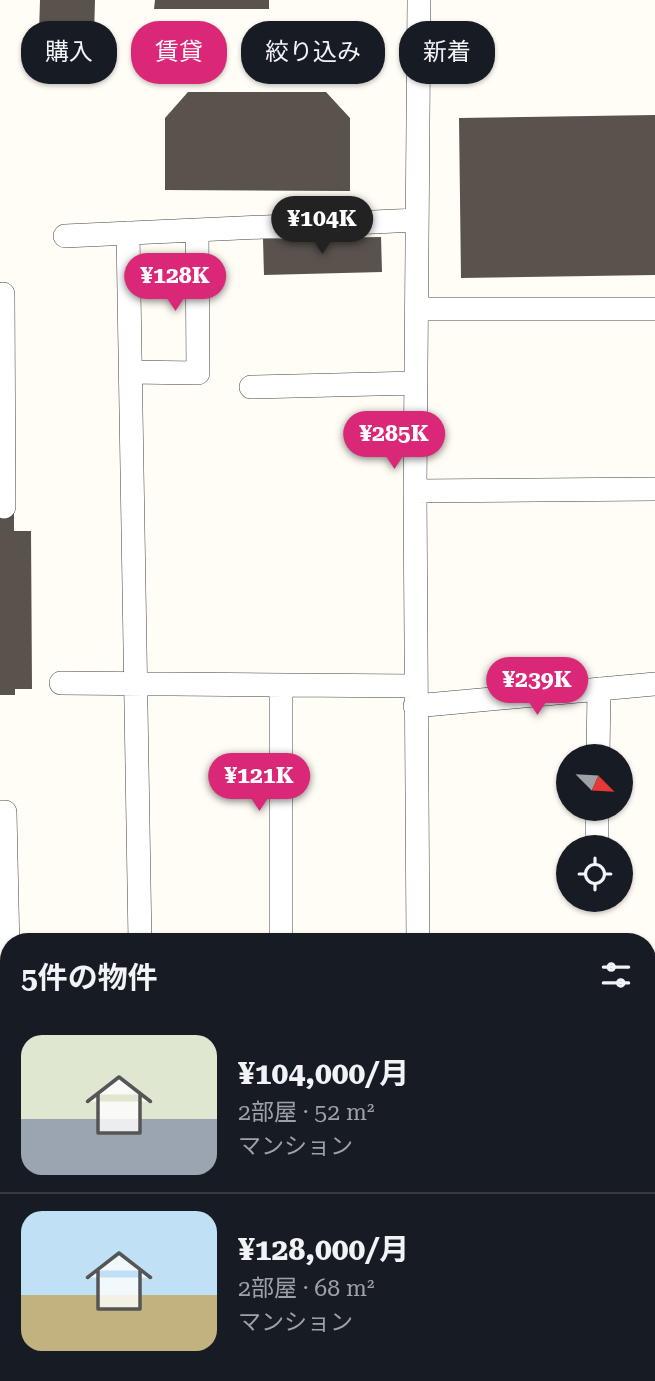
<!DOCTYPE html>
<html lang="ja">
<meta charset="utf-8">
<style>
:root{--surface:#171b24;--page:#242831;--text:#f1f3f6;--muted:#9ea1a6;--line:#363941;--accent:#db2777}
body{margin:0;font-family:"Roboto Serif","Noto Sans JP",serif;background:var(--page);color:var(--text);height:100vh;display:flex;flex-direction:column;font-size:26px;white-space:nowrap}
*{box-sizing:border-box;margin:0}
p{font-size:23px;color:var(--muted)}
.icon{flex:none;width:38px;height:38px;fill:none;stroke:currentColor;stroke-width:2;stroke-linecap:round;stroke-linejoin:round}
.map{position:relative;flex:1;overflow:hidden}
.panel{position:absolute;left:0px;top:933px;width:656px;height:450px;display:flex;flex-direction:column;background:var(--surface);border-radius:28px 28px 0 0;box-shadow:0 2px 5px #0004}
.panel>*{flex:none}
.hud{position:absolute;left:21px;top:21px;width:614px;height:63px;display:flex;gap:14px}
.needle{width:46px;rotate:114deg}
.buttons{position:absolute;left:556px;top:744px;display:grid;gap:14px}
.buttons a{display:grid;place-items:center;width:77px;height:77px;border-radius:50%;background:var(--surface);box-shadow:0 2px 5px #0004;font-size:35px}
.price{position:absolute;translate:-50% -60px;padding:0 16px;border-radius:24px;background:var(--accent);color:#fff;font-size:23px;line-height:46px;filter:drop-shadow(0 2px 4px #0008)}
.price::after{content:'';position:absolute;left:50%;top:42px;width:21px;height:16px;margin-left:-10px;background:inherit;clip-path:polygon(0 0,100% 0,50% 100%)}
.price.on{background:#222;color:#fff}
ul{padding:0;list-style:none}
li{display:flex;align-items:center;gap:21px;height:175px;padding:0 21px}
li+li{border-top:2px solid var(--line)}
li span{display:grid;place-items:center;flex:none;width:196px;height:140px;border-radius:21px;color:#555}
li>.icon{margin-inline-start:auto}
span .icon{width:84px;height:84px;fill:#fffc;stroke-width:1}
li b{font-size:30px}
h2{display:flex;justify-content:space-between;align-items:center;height:84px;padding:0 21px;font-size:30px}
.tag{padding:0 24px;border-radius:28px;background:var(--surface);box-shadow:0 2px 5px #0004;font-size:24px;line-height:63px}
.tag.on{background:var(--accent);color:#fff}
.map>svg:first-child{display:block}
.building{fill:#5a524d}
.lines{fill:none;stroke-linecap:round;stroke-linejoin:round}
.minor-casing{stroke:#444;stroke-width:24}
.minor{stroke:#fff;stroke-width:23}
</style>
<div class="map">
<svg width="655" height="1381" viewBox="0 0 655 1381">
<rect width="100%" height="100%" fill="#fffdf5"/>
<path class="building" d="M40 0H95L94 35 39 33Z
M155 0H269V9H154Z
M188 92H326L350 118V191L165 190V118Z
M655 115V275L461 278 459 118Z
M381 237 382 272 264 275 263 239Z
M0 511H14V531H31L32 689H15V695H0Z"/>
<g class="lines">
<defs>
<path id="minor" d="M128 233 140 942
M65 236 417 220
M3 294 4 507
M417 309H655
M130 372 198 373 197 230
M251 387 416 383
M415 491 655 489
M61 683 416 686
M281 685V942
M415 706 655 684
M598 756 599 689
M0 812H5L9 996
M597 847V808
M418 942 415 491 419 0
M648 1039H655
M0 1042H9
M0 1158H9
M0 1277H9
M648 1314H655
M147 1374 148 1381
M413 1381 414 1374
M547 1381V1374"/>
</defs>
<use href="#minor" class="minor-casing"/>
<use href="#minor" class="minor"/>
</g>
</svg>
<div class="buttons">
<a><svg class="needle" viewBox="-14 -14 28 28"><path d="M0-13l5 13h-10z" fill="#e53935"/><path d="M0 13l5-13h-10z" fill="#9ea1a6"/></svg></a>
<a><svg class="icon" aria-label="locate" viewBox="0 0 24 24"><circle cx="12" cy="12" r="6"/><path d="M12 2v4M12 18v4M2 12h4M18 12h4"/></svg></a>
</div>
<b class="price on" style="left:322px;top:256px">¥104K</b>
<b class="price" style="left:175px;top:313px">¥128K</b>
<b class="price" style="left:394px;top:471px">¥285K</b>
<b class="price" style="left:537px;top:717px">¥239K</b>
<b class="price" style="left:259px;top:813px">¥121K</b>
<div class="hud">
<a class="tag">購入</a>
<a class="tag on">賃貸</a>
<a class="tag">絞り込み</a>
<a class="tag">新着</a>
</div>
<section class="panel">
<h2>5件の物件<svg class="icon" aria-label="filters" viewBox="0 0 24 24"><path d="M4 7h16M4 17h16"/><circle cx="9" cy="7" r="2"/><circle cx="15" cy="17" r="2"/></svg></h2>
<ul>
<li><span style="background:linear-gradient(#dfe7d0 60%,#9aa5b1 0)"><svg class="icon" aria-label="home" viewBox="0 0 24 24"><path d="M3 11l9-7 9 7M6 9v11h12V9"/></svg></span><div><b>¥104,000/月</b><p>2部屋 · 52 m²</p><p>マンション</p></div></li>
<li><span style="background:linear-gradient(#bfe0f5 60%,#c2b280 0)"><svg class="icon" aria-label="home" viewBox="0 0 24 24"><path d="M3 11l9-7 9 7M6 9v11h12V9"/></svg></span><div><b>¥128,000/月</b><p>2部屋 · 68 m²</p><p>マンション</p></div></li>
</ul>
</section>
</div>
